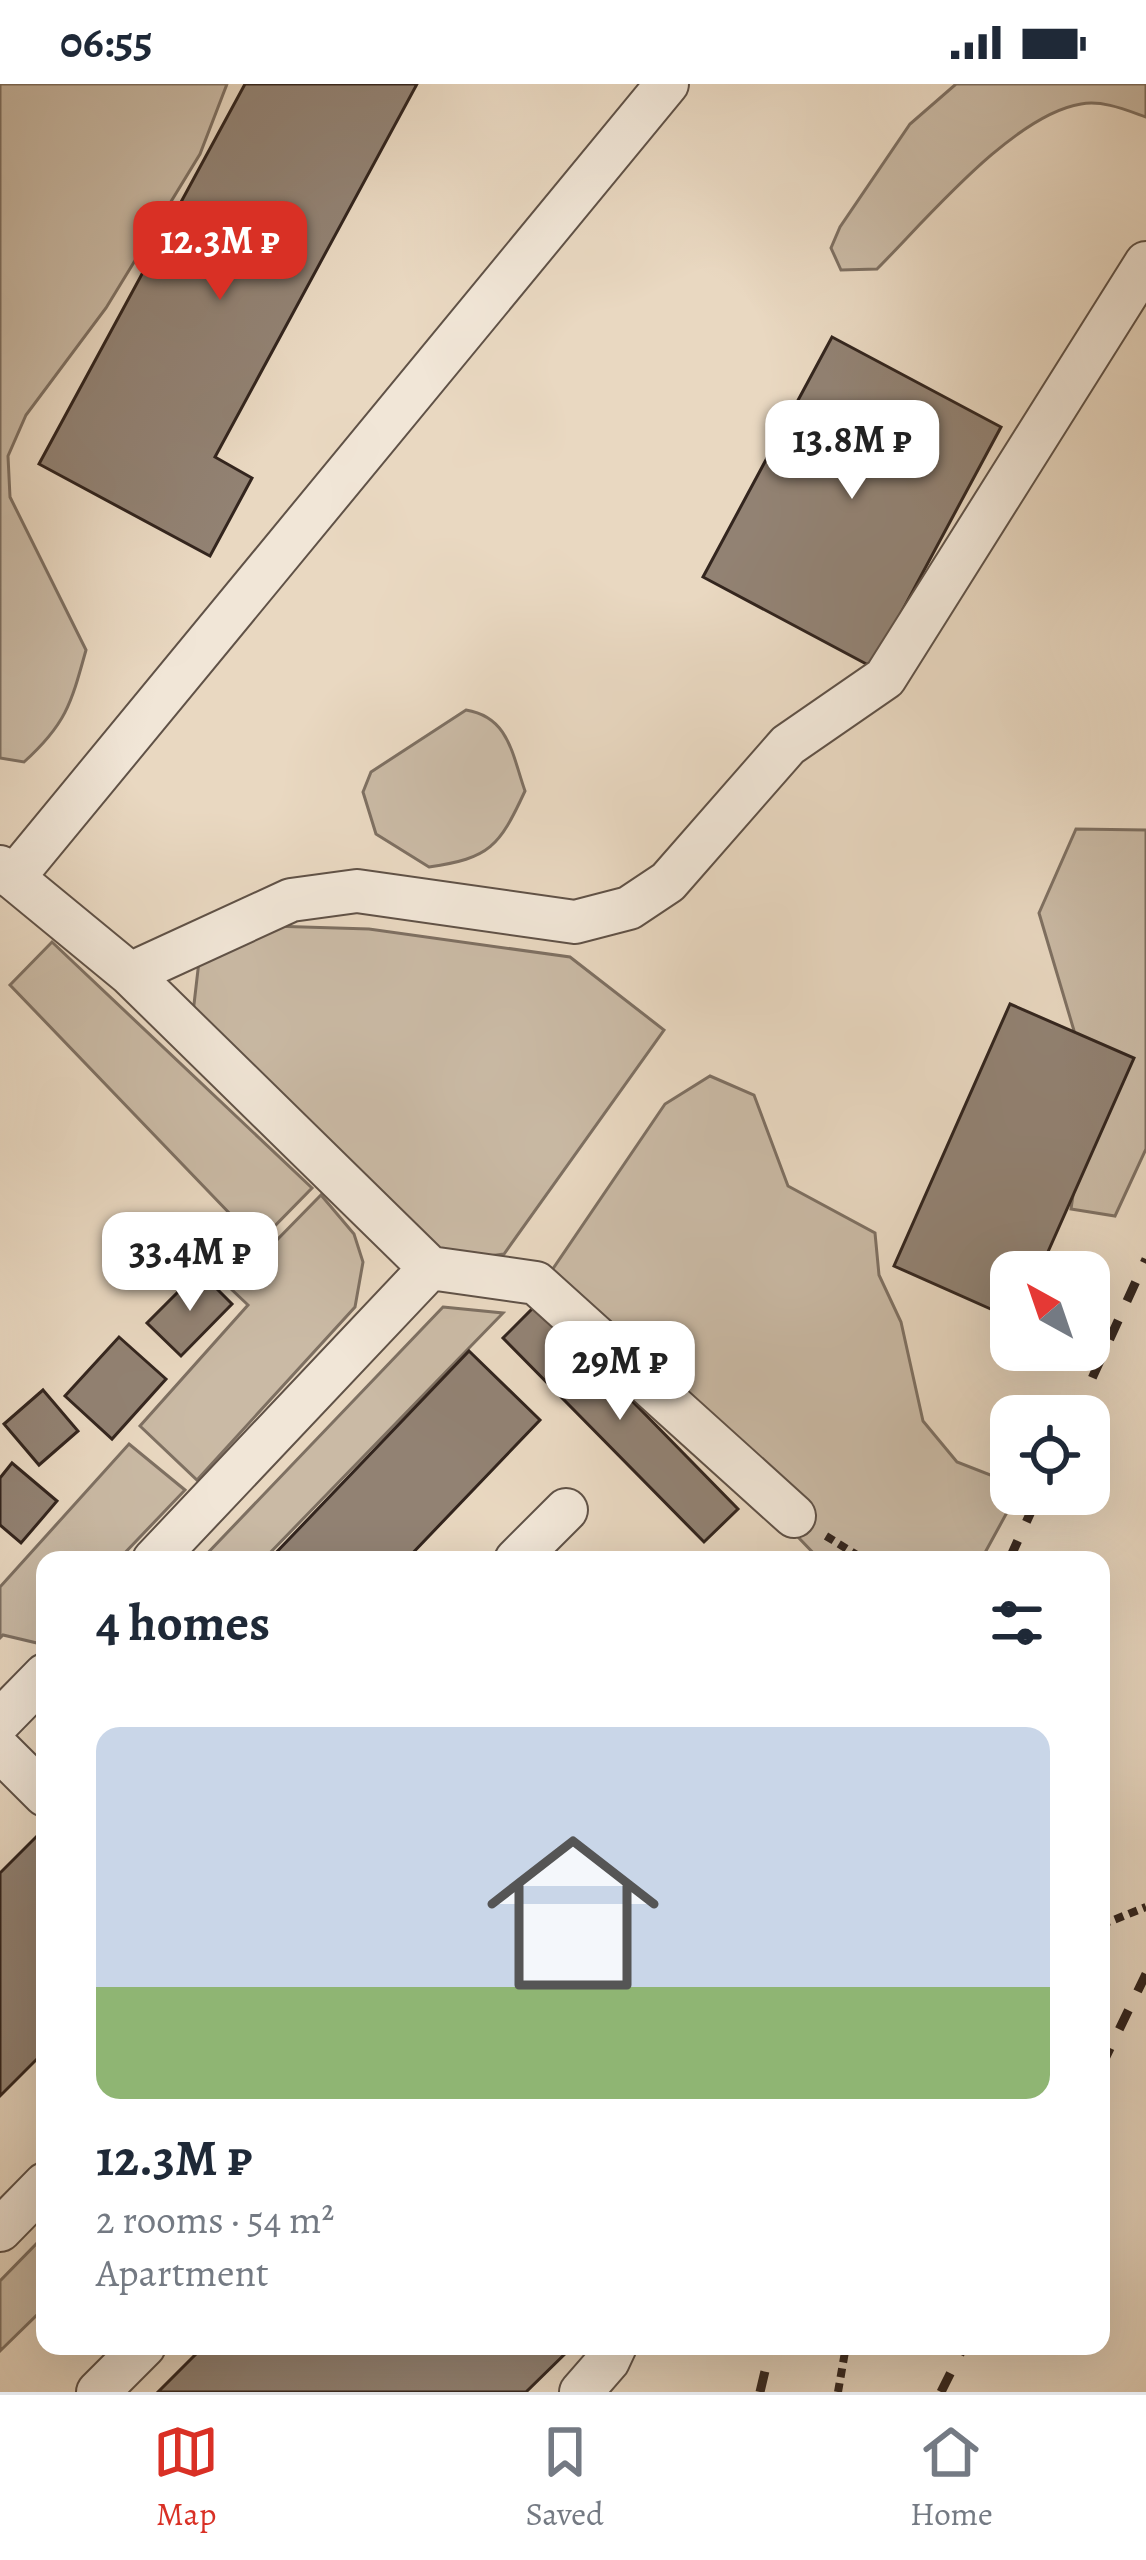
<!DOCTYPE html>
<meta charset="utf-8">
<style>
:root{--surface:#fff;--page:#f6f6f7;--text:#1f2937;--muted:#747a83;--line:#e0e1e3;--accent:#d93025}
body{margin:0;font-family:Alegreya,serif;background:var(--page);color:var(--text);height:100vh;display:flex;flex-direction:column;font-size:45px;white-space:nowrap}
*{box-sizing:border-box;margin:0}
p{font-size:39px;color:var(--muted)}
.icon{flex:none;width:66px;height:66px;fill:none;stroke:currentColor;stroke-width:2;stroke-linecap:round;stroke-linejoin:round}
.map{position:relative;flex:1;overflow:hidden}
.sheet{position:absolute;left:36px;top:1467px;width:1074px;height:804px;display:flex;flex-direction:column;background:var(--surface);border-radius:24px;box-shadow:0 12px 48px #0002}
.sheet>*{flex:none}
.needle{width:78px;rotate:320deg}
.controls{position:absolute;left:990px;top:1167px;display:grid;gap:24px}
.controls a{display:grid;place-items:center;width:120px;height:120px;border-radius:24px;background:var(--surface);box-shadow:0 12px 48px #0002;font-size:60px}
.price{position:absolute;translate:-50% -102px;padding:0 27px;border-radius:24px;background:#fff;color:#222;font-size:39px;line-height:78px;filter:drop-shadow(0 3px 6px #0008)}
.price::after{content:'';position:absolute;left:50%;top:72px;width:36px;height:27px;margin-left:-18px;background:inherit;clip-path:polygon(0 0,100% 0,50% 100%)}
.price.on{background:var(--accent);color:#fff}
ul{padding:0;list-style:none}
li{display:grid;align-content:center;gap:24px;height:636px;padding:0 60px}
li span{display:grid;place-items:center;height:372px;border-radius:24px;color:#555}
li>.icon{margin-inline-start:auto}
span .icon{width:216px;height:216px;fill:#fffc;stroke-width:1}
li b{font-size:51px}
h2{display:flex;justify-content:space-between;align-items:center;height:144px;padding:0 60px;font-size:51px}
.status{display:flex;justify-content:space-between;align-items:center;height:84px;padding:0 60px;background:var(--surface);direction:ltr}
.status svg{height:33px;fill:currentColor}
.menu{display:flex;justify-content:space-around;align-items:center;height:168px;border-top:3px solid var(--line);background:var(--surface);font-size:33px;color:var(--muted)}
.menu a{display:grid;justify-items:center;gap:6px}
.menu .on{color:var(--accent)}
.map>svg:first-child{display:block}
.green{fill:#cabaa5;stroke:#7e7062;stroke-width:3}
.building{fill:#928273;stroke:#33251e;stroke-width:3}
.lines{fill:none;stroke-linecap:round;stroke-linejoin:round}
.minor-casing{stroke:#605247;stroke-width:46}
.path{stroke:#33251e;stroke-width:8;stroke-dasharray:9 6;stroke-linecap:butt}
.minor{stroke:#f1e6d7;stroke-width:42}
.rail{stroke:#33251e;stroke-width:9;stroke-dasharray:21 21;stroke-linecap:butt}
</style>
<div class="status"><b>06:55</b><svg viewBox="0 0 49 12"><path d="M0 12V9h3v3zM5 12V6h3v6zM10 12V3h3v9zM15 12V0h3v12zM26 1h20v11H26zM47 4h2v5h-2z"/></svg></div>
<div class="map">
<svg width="1146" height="2308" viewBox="0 0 1146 2308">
<rect width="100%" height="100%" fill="#e9d8c1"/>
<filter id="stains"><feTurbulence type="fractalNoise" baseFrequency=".00167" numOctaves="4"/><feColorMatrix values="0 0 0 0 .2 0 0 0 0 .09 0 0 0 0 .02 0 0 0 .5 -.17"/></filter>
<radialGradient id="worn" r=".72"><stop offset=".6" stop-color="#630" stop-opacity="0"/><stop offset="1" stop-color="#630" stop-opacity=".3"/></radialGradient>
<path class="green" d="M0 0H227L200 70 106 224 26 331 8 372 10 413 86 566C71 620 66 640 24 678L0 674Z
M956 0H1146V33C1126 26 1103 16 1081 20 1013 31 926 136 877 185L841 186 831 164 840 143 910 40Z
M466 626C509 633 512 670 525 707 499 763 490 774 429 783L376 750 363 708 371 688Z
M1076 745 1146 746V1065L1115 1132 1071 1125 1084 1035 1075 950 1039 829Z
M271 842 369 845 570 873 664 946 504 1170 443 1178 193 929 199 877Z
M52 858 312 1104 258 1159 10 901Z
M710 992 754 1011 788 1102 875 1149 879 1191 901 1238 923 1337 957 1378 1011 1399V1410H1017L981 1476H820L548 1192 665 1020Z
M321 1111 354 1150 363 1178 355 1223 197 1396 140 1342 248 1221 230 1204Z
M443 1223 503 1229 263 1476H201Z
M129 1360 185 1406 118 1476H45V1551L37 1559 3 1551 0 1554V1503Z
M45 2151V2223L0 2267V2197Z"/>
<path class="building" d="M245 0H417L215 373 252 394 210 472 39 380Z
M832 253 1001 343 872 583 703 493Z
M1010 920 1134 974 1039 1188H1011V1234L894 1182Z
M199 1187 232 1220 181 1272 147 1239Z
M537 1220 738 1425 704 1458 503 1254Z
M119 1253 166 1295 112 1355 65 1312Z
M469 1267 540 1336 406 1476H269Z
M43 1306 78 1347 39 1381 4 1340Z
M12 1379 57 1417 21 1459 0 1441V1394Z
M36 1753 45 1762V1857L41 1861 45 1865V1967L0 2012V1789Z
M204 2262H573L526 2308H158Z"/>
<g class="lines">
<defs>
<path id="minor" d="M0 783 130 890 430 1184
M13 794 667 0
M130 890 291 816 357 807 575 838 629 824 668 798 788 661 885 594 1146 179
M430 1184 536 1199 794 1432
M154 1476 430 1184
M516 1476 566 1426
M0 1637 45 1591
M0 1666 45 1711
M0 2146 45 2100
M98 2308 144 2262
M581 2308 608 2277 615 2262"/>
</defs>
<use href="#minor" class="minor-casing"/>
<path class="path" d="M826 1452 865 1476
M1101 1841 1146 1823
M838 2308 846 2262"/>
<use href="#minor" class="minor"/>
<path class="rail" d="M1075 1332 1146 1175
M1009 1476 1039 1410
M1101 1983 1146 1890
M760 2308 771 2262
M941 2308 964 2262"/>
</g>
<rect width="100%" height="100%" filter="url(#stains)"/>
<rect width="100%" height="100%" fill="url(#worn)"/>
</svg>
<div class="controls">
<a><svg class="needle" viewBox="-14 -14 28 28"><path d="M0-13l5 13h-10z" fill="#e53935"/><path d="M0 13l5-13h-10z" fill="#747a83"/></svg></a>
<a><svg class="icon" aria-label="locate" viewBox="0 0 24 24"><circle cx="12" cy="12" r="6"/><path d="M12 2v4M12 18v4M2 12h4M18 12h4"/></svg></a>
</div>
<b class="price on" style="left:220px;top:219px">12.3M ₽</b>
<b class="price" style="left:852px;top:418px">13.8M ₽</b>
<b class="price" style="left:190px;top:1230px">33.4M ₽</b>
<b class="price" style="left:620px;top:1339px">29M ₽</b>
<section class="sheet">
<h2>4 homes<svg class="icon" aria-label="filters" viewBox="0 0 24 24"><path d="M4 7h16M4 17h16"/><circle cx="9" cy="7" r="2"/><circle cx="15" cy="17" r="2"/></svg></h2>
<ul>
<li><span style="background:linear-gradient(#c9d6e8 70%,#8fb573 0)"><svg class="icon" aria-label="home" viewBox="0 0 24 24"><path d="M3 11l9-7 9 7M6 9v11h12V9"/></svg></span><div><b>12.3M ₽</b><p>2 rooms · 54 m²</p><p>Apartment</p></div></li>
</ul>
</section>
</div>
<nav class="menu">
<a class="on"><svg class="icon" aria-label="map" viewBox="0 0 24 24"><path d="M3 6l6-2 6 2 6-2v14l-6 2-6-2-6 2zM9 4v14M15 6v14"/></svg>Map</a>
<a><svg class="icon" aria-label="saved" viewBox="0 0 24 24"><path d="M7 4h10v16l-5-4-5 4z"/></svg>Saved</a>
<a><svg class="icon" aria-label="home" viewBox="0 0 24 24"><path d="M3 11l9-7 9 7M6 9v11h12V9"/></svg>Home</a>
</nav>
